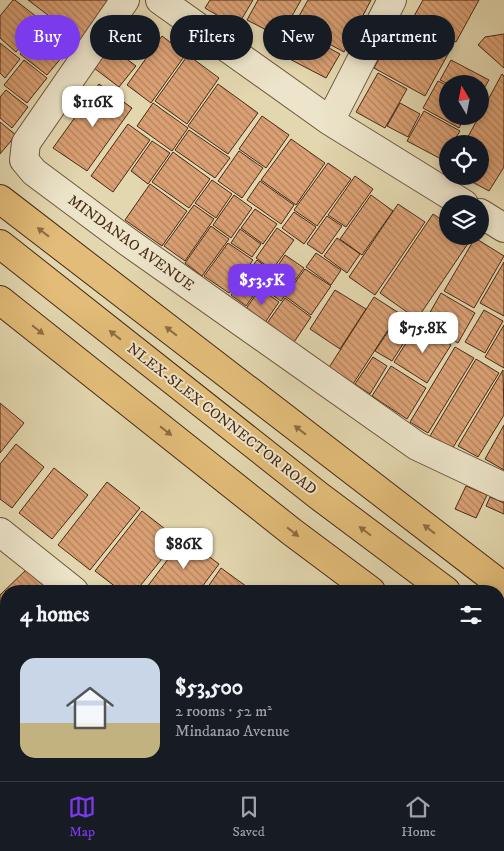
<!DOCTYPE html>
<meta charset="utf-8">
<style>
:root{--surface:#171b24;--page:#242831;--text:#f1f3f6;--muted:#9ea1a6;--line:#363941;--accent:#7c3aed}
body{margin:0;font-family:"IM FELL DW Pica",serif;background:var(--page);color:var(--text);height:100vh;display:flex;flex-direction:column;font-size:19px;white-space:nowrap}
*{box-sizing:border-box;margin:0}
p{font-size:16px;color:var(--muted)}
.icon{flex:none;width:28px;height:28px;fill:none;stroke:currentColor;stroke-width:2;stroke-linecap:round;stroke-linejoin:round}
.map{position:relative;flex:1;overflow:hidden}
.details{position:absolute;left:0px;top:585px;width:505px;height:196px;display:flex;flex-direction:column;background:var(--surface);border-radius:20px 20px 0 0;box-shadow:0 2px 8px #0003}
.details>*{flex:none}
.banner{position:absolute;left:15px;top:15px;width:475px;height:45px;display:flex;gap:10px}
.needle{width:32px;rotate:350deg}
.controls{position:absolute;left:439px;top:75px;display:grid;gap:10px}
.controls a{display:grid;place-items:center;width:50px;height:50px;border-radius:50%;background:var(--surface);box-shadow:0 2px 8px #0003;font-size:25px}
.price{position:absolute;translate:-50% -42px;padding:0 11px;border-radius:10px;background:#fff;color:#222;font-size:16px;line-height:32px;filter:drop-shadow(0 1px 2px #0008)}
.price::after{content:'';position:absolute;left:50%;top:30px;width:15px;height:11px;margin-left:-8px;background:inherit;clip-path:polygon(0 0,100% 0,50% 100%)}
.price.current{background:var(--accent);color:#fff}
ul{padding:0;list-style:none}
li{display:flex;align-items:center;gap:15px;height:125px;padding:0 20px}
li+li{border-top:1px solid var(--line)}
li span{display:grid;place-items:center;flex:none;width:140px;height:100px;border-radius:15px;color:#555}
li>.icon{margin-inline-start:auto}
span .icon{width:60px;height:60px;fill:#fffc;stroke-width:1}
li b{font-size:21px}
h2{display:flex;justify-content:space-between;align-items:center;height:60px;padding:0 20px;font-size:21px}
.tag{padding:0 18px;border-radius:22px;background:var(--surface);box-shadow:0 2px 8px #0003;font-size:18px;line-height:45px}
.tag.current{background:var(--accent);color:#fff}
.dock{display:flex;justify-content:space-around;align-items:center;height:70px;border-top:1px solid var(--line);background:var(--surface);font-size:14px;color:var(--muted)}
.dock a{display:grid;justify-items:center;gap:2px}
.dock .current{color:var(--accent)}
.map>svg:first-child{display:block}
.building{fill:url(#building-back-hatch);stroke:#472a16}
.lines{fill:none;stroke-linecap:round;stroke-linejoin:round}
.minor-casing{stroke:#6e553c;stroke-width:30}
.highway-casing{stroke:#472a16;stroke-width:30}
.minor{stroke:#ede5cb;stroke-width:28}
.highway{stroke:#e2bc78;stroke-width:28}
.oneway{fill:#8d6c42}
.labels{text-anchor:middle;dominant-baseline:central;stroke-width:4;stroke-linejoin:round;paint-order:stroke}
.street-label{font-size:15px;fill:#472a16;stroke:#ede5cb}
</style>
<div class="map">
<svg width="504" height="781" viewBox="0 0 504 781">
<defs>
<pattern id="building-back-hatch" width="6" height="6" patternUnits="userSpaceOnUse" patternTransform="scale(1.25)"><rect width="6" height="6" fill="#daa074"/><path d="M-1 5l2 2M0 0l6 6M5-1l2 2" fill="none" stroke="#b3835e"/></pattern>
</defs>
<rect width="100%" height="100%" fill="#e3d7af"/>
<filter id="stains"><feTurbulence type="fractalNoise" baseFrequency=".004" numOctaves="4"/><feColorMatrix values="0 0 0 0 .2 0 0 0 0 .09 0 0 0 0 .02 0 0 0 .5 -.17"/></filter>
<radialGradient id="worn" r=".72"><stop offset=".6" stop-color="#630" stop-opacity="0"/><stop offset="1" stop-color="#630" stop-opacity=".3"/></radialGradient>
<path class="building" d="M13 0H15L42 21 16 52 0 38V16Z
M28 0H109L81 40Z
M210 0H253L237 27 205 8Z
M258 0H301L280 37 247 20Z
M308 0H371L344 52 294 25Z
M423 0H479L456 42 413 18Z
M403 17 453 45 425 96 374 68Z
M45 23 72 45 47 75 20 54Z
M294 29 340 54 326 78 280 54Z
M504 34V68L478 45 485 37Z
M162 36 186 54 151 103 127 85Z
M0 43 20 59 5 78 0 73Z
M111 47 136 66 119 87 94 68Z
M188 55 219 78 187 124 155 101Z
M24 60 47 78 27 103 4 85Z
M451 60 489 80 480 95V84H448L440 80Z
M378 73 407 89 385 128 356 112Z
M502 74 504 76V167L489 191 461 176H480V144H464Z
M438 81 448 86V116H466L459 128 423 108Z
M99 84 132 108 87 171 53 148Z
M218 84 258 113 228 154 188 126Z
M6 90 28 107 12 128 0 118V97Z
M153 103 188 128 172 151 137 126Z
M400 103 420 114 408 137 387 126Z
M424 111 460 131 452 144H448V153L443 160 407 141Z
M262 116 289 135 266 168 239 149Z
M0 122 16 135 0 154Z
M128 124 150 140 113 192 91 176Z
M189 130 230 158 215 178 175 150Z
M291 139 325 163 296 205 261 180Z
M152 141 170 153 148 184 131 171Z
M239 151 263 168 242 198 218 181Z
M173 152 210 179 189 208 152 182Z
M328 163 351 179 317 226 294 210Z
M355 176 373 189 346 227 328 215Z
M212 180 232 194 216 218 195 203Z
M260 181 294 205 281 224 247 200Z
M150 184 187 211 162 246 125 220Z
M234 195 252 208 231 238 213 225Z
M371 195 393 211 362 255 340 239Z
M398 204 425 222 375 295 349 277Z
M194 205 214 219 185 261 164 246Z
M255 209 277 224 263 244 241 228Z
M294 212 316 227 304 244 282 228Z
M433 214 448 224V236H466L471 239 417 319 380 293Z
M327 216 342 226 322 254 307 244Z
M211 226 229 239 202 276 185 263Z
M277 228 294 240 272 270 256 258Z
M240 229 261 244 252 257 231 243Z
M337 238 360 254 347 273 324 256Z
M475 238 504 256 474 308 444 291Z
M228 243 253 260 229 293 204 276Z
M316 253 341 270 331 285 306 267Z
M285 255 304 268 293 283 275 270Z
M257 260 271 271 246 306 231 295Z
M504 262V316L480 303Z
M305 269 331 286 311 315 285 296Z
M273 272 292 285 281 301 261 287Z
M260 289 279 302 264 324 245 310Z
M335 290 366 309 340 349 310 329Z
M441 293 475 313 458 343 424 323Z
M374 297 399 313 353 384 328 369Z
M285 298 311 317 292 345 265 326Z
M484 310 503 321 485 353 465 342Z
M400 314 416 324 392 361 375 351Z
M418 324 451 345 427 383 394 362Z
M504 325V368L485 357Z
M455 347 474 358 428 433 410 422Z
M373 357 387 366 370 394 355 384Z
M476 359 499 373 452 449 430 436Z
M391 366 426 388 407 419 372 396Z
M503 370 504 415 478 457 458 446Z
M0 403 24 423 0 453Z
M504 425V470L485 459Z
M16 444 44 467 12 508 0 499V464Z
M54 468 88 495 52 539 19 513Z
M107 482 140 508 90 570 58 545Z
M466 486 487 495 476 518 455 509Z
M490 497 504 503V514L486 506Z
M142 511 178 539 136 591H121L95 571Z
M184 538 219 564 199 591H144Z
M28 568 50 591H6V608L0 602V595Z
M221 568 250 589 248 591H205Z
M0 708 6 719V744L0 747Z
M504 735V781H480L483 775H499V745Z
M0 761 6 772V775H8L12 781H0Z
M11 775H63L64 776 55 781H15Z
M134 775H157L160 781H124Z
M205 775H234L223 781H208Z
M242 775H265L269 781H231Z
M268 775H309L312 781H272Z
M337 775H342L345 781H326Z
M433 775H479L476 781H441L432 776Z"/>
<g class="lines">
<defs>
<path id="minor" d="M125 0 26 143 24 160 34 172 128 242 417 446 504 487
M160 0 330 121 464 204
M330 121 392 0
M480 213 504 228
M0 532 74 591
M180 775 184 781
M367 775 377 781
M98 781 109 775"/>
<path id="highway" d="M0 199 504 587
M0 244 319 496 446 591
M0 300 292 532 371 591
M499 623 504 627
M499 674 504 678"/>
</defs>
<use href="#minor" class="minor-casing"/>
<use href="#highway" class="highway-casing"/>
<use href="#minor" class="minor"/>
<use href="#highway" class="highway"/>
</g>
<defs><path id="oneway-solid" d="M-6-.8H1V-3.2L6.5 0L1 3.2V.8H-6Z" transform="scale(1.25)"/></defs>
<g class="oneway">
<use href="#oneway-solid" transform="translate(43 232) rotate(-142)"/>
<use href="#oneway-solid" transform="translate(38 330) rotate(38)"/>
<use href="#oneway-solid" transform="translate(171 331) rotate(-142)"/>
<use href="#oneway-solid" transform="translate(115 335) rotate(-142)"/>
<use href="#oneway-solid" transform="translate(300 430) rotate(-142)"/>
<use href="#oneway-solid" transform="translate(166 431) rotate(38)"/>
<use href="#oneway-solid" transform="translate(429 529) rotate(-142)"/>
<use href="#oneway-solid" transform="translate(365 531) rotate(-143)"/>
<use href="#oneway-solid" transform="translate(293 532) rotate(38)"/>
</g>
<g class="labels">
<g class="street-label">
<text transform="translate(131 243) rotate(36)">MINDANAO AVENUE</text>
<text transform="translate(222 419) rotate(38)">NLEX-SLEX CONNECTOR ROAD</text>
</g>
</g>
<rect width="100%" height="100%" filter="url(#stains)"/>
<rect width="100%" height="100%" fill="url(#worn)"/>
</svg>
<div class="controls">
<a><svg class="needle" viewBox="-14 -14 28 28"><path d="M0-13l5 13h-10z" fill="#e53935"/><path d="M0 13l5-13h-10z" fill="#9ea1a6"/></svg></a>
<a><svg class="icon" aria-label="locate" viewBox="0 0 24 24"><circle cx="12" cy="12" r="6"/><path d="M12 2v4M12 18v4M2 12h4M18 12h4"/></svg></a>
<a><svg class="icon" aria-label="layers" viewBox="0 0 24 24"><path d="M12 4l9 5-9 5-9-5zM3 14l9 5 9-5"/></svg></a>
</div>
<b class="price" style="left:93px;top:128px">$116K</b>
<b class="price current" style="left:262px;top:306px">$53.5K</b>
<b class="price" style="left:423px;top:354px">$75.8K</b>
<b class="price" style="left:184px;top:570px">$86K</b>
<div class="banner">
<a class="tag current">Buy</a>
<a class="tag">Rent</a>
<a class="tag">Filters</a>
<a class="tag">New</a>
<a class="tag">Apartment</a>
</div>
<section class="details">
<h2>4 homes<svg class="icon" aria-label="filters" viewBox="0 0 24 24"><path d="M4 7h16M4 17h16"/><circle cx="9" cy="7" r="2"/><circle cx="15" cy="17" r="2"/></svg></h2>
<ul>
<li><span style="background:linear-gradient(#c9d6e8 65%,#c2b280 0)"><svg class="icon" aria-label="home" viewBox="0 0 24 24"><path d="M3 11l9-7 9 7M6 9v11h12V9"/></svg></span><div><b>$53,500</b><p>2 rooms · 52 m²</p><p>Mindanao Avenue</p></div></li>
</ul>
</section>
</div>
<nav class="dock">
<a class="current"><svg class="icon" aria-label="map" viewBox="0 0 24 24"><path d="M3 6l6-2 6 2 6-2v14l-6 2-6-2-6 2zM9 4v14M15 6v14"/></svg>Map</a>
<a><svg class="icon" aria-label="saved" viewBox="0 0 24 24"><path d="M7 4h10v16l-5-4-5 4z"/></svg>Saved</a>
<a><svg class="icon" aria-label="home" viewBox="0 0 24 24"><path d="M3 11l9-7 9 7M6 9v11h12V9"/></svg>Home</a>
</nav>
